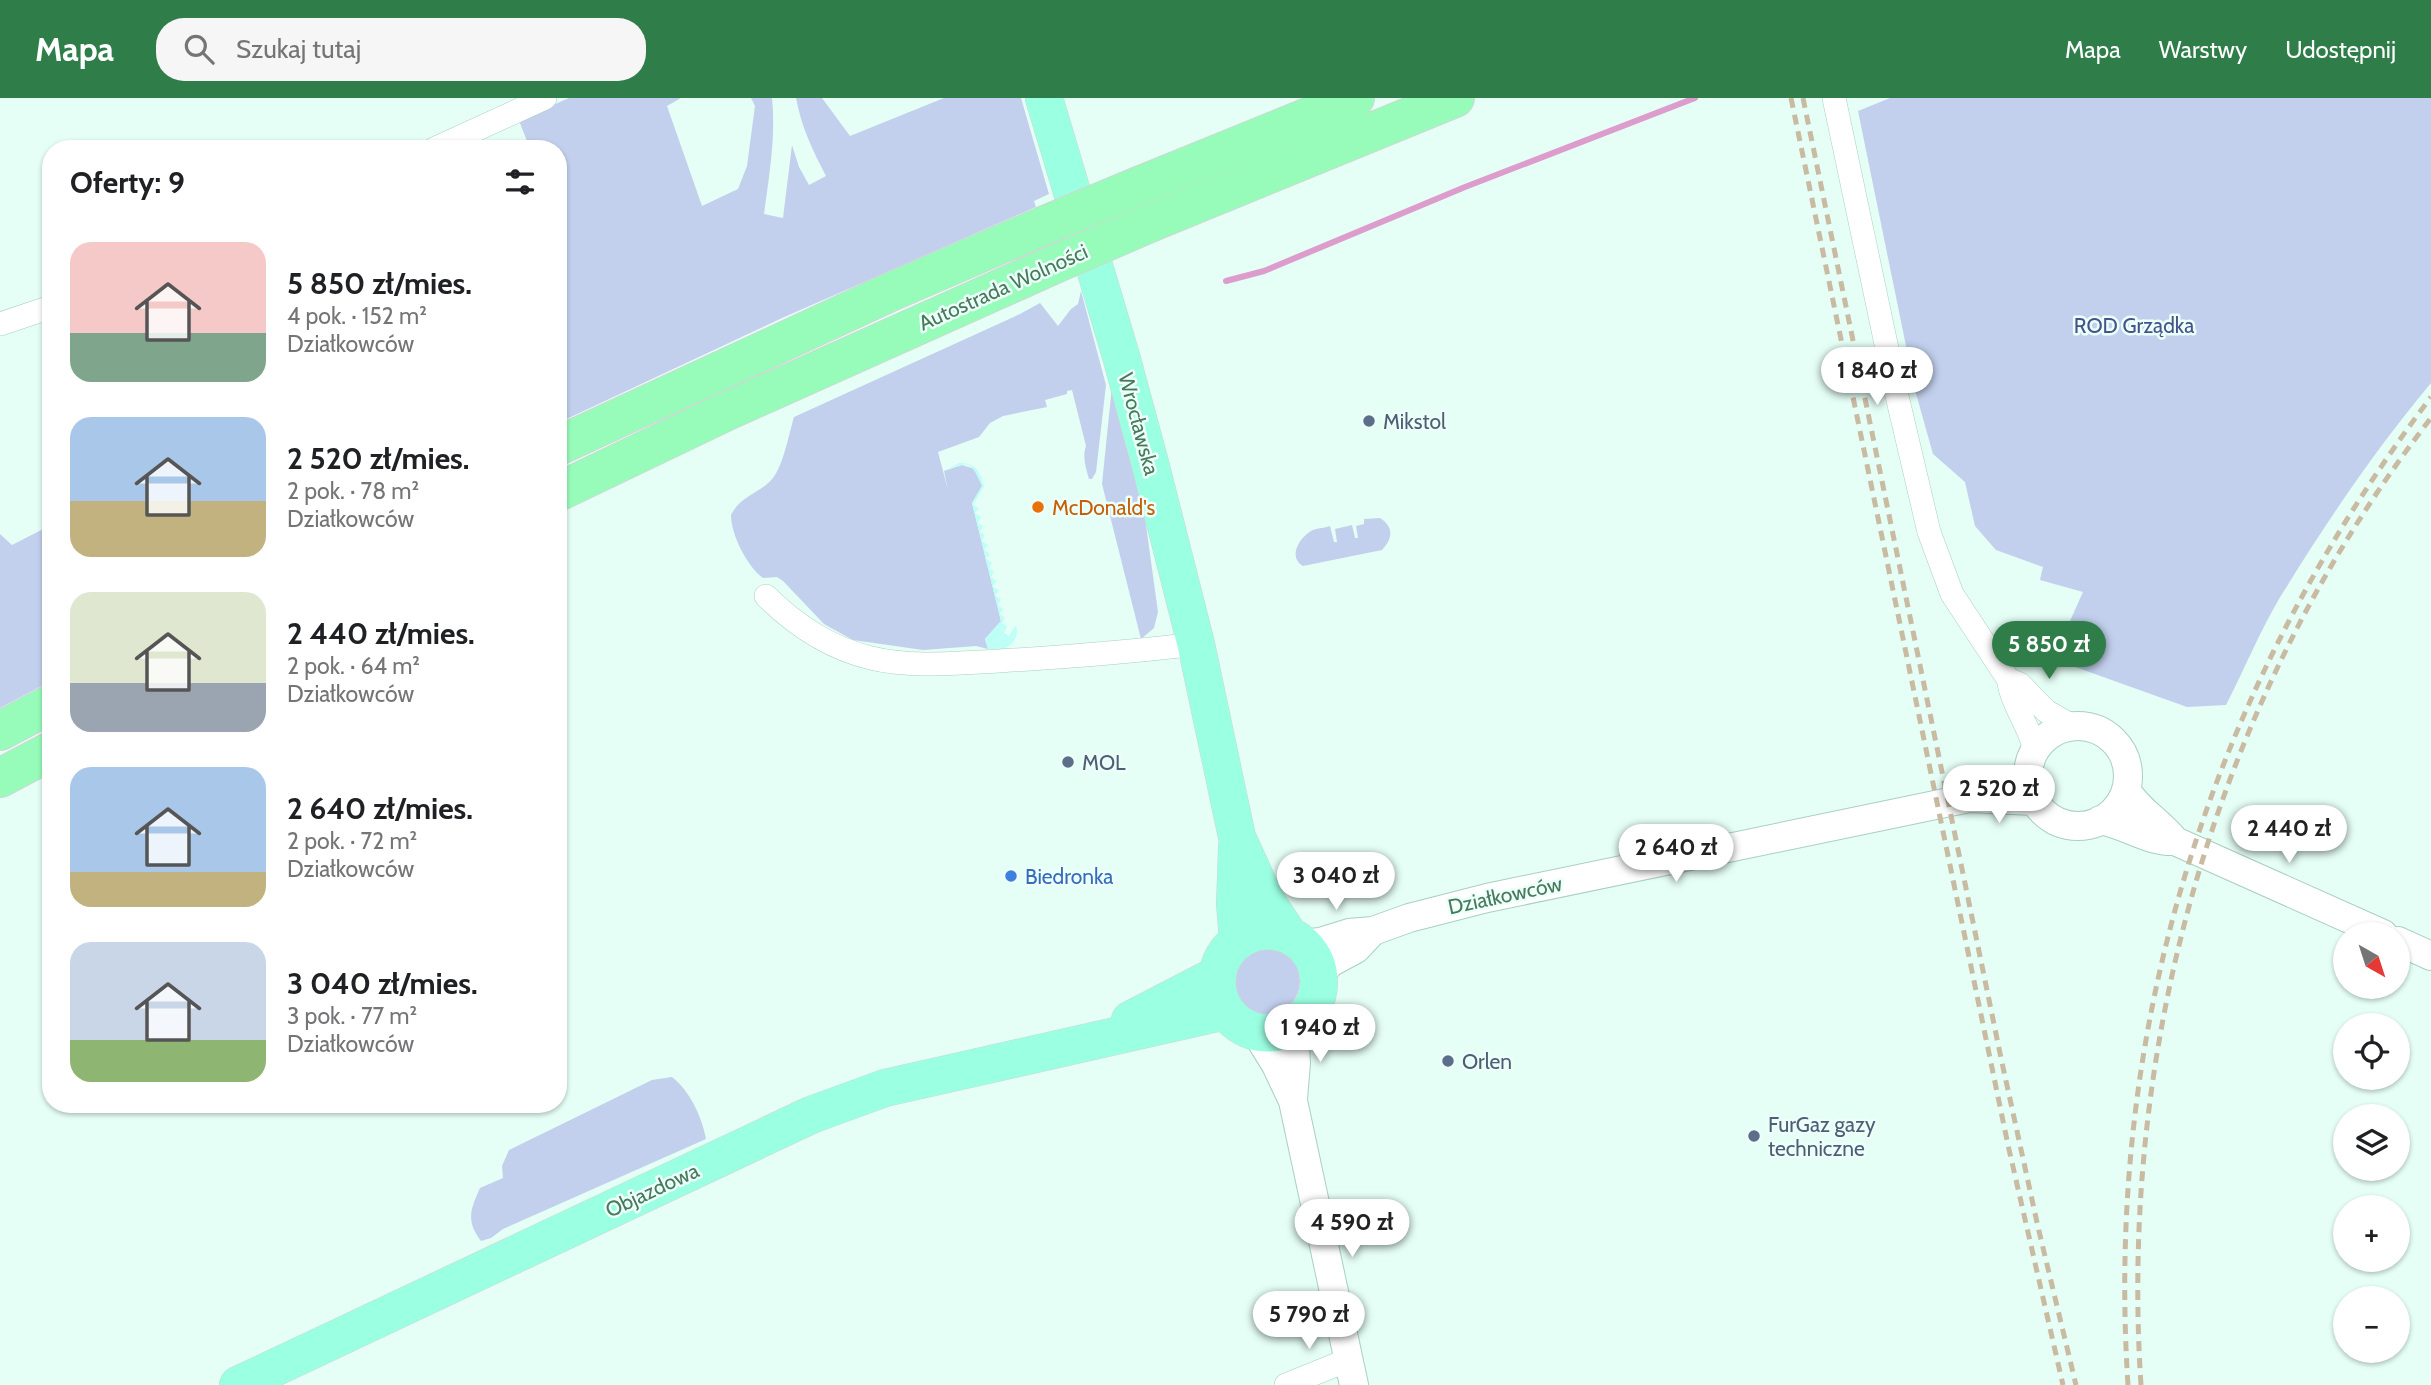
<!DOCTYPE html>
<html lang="pl">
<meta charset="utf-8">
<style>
:root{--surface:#fff;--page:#f6f6f6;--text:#202124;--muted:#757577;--accent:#2f7e49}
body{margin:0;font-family:Cabin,sans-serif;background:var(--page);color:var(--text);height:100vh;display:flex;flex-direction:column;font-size:26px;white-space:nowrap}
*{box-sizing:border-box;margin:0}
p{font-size:23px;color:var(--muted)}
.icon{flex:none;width:38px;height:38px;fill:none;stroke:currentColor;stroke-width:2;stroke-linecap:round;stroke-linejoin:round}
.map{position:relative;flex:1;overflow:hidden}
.sheet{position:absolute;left:42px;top:42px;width:525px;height:973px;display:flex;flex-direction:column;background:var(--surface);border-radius:28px;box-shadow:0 2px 5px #0004}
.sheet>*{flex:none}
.needle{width:46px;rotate:141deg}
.fabs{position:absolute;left:2333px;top:824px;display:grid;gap:14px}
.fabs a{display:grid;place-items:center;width:77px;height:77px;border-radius:50%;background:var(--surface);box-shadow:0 2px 5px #0004;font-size:35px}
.price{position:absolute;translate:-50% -60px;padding:0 16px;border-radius:24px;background:#fff;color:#222;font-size:23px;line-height:46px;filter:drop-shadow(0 2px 4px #0008)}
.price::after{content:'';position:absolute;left:50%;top:42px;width:21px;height:16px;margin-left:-10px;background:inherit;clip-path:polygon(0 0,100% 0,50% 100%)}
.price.current{background:var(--accent);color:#fff}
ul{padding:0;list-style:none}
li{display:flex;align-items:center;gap:21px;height:175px;padding:0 28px}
li span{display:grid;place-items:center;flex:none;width:196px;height:140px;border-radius:21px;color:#555}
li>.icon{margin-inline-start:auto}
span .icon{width:84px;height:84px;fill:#fffc;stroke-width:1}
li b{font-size:30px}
h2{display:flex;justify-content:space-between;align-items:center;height:84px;padding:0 28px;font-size:30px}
header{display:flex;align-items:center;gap:42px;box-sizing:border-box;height:98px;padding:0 35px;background:var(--accent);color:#fff}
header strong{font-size:33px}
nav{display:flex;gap:38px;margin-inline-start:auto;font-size:24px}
.search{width:490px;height:63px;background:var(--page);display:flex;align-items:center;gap:18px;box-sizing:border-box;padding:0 24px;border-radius:28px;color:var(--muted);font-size:26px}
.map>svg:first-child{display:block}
.green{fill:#c2d0ed}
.sand{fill:#befff6}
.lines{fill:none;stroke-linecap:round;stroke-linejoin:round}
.stream{stroke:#dc9dcd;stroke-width:6}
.minor-casing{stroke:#aad0be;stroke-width:24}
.tertiary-casing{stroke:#aad0be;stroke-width:30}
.primary-casing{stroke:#ccd9d2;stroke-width:38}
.motorway-casing{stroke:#ccd9d2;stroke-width:40}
.minor{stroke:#fff;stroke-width:23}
.tertiary{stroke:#fff;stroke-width:28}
.primary{stroke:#9bffe2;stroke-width:37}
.motorway{stroke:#97fcba;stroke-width:38}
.rail{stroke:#c9baa2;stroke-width:5;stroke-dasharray:10 7;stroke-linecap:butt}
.motorway-bridge-casing{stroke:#ccd9d2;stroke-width:40;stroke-linecap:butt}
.motorway-bridge{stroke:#97fcba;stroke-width:38}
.service-dot{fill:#5c6f8a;stroke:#edfff9;stroke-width:2.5}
.food-dot{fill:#e8710a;stroke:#edfff9;stroke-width:2.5}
.shop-dot{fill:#3f7fe0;stroke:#edfff9;stroke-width:2.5}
.labels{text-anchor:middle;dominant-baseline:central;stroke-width:5;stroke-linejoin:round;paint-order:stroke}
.street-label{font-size:21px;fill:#48795d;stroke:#edfff9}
.park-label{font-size:21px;fill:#44538c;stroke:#edfff9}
.service-label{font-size:21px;fill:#4e5e75;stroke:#edfff9;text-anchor:start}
.food-label{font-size:21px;fill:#c56008;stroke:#edfff9;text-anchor:start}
.shop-label{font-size:21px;fill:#366cbe;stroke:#edfff9;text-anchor:start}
</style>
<header>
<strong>Mapa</strong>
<div class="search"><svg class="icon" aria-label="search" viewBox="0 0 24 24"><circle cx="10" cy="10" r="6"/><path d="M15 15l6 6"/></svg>Szukaj tutaj</div>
<nav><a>Mapa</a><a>Warstwy</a><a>Udostępnij</a></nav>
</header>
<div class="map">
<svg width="2431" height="1287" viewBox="0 0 2431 1287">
<rect width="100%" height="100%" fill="#e5fef6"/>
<path class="green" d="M569 0H681L667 8 702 108 738 91 747 68 755 8 751 0H772C776 39 769 78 764 116L783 120 792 47 799 69 809 87 826 78C813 53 801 28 796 0H822L850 38 944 0H1021L1049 96 1034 103 1036 109 782 220 558 325V51H530L520 25 521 21Z
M1890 0H2431V285C2375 352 2325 426 2279 501 2259 535 2244 572 2226 607L2187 609 2053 561 2083 494 2040 482 2043 469 1996 452 1975 428 1965 384 1933 356 1915 292 1858 13Z
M1081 193 1106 287 1096 374 1092 381H1089C1086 370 1082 359 1086 348L1072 292 1067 293V296L1045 302 1047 309 1003 318 990 325 979 339 938 354 948 392 944 373 962 367 975 371 982 388 972 405 1001 523 985 541 988 551 976 548 923 552 853 542 824 526 783 483 777 479 763 480C747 468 731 437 731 417 742 395 764 395 775 377 784 363 789 336 794 319L1020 216 1040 205 1058 228 1071 211 1078 206Z
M1112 288 1139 376 1158 514 1154 530 1141 541 1102 386Z
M1380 420C1394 429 1393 440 1382 452L1303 468C1287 459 1300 438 1313 432 1318 430 1325 430 1330 428L1334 444H1337L1335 431 1352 427 1355 440H1358L1356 428 1364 426V421Z
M51 427V583L0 610V436L12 447Z
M1232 883a34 34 0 1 1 68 0a34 34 0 1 1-68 0Z
M672 979C690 993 702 1019 706 1041L503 1131 491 1140 481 1143C466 1123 470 1112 480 1090L503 1080 502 1068 509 1052 652 982Z"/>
<path class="sand" d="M959 365C976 365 980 373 984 388L973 407 979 410 975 415 981 419 978 425 983 428 980 434 985 437 982 443 988 447 984 452 990 456 986 461 992 465 989 470 994 474 991 479 996 483 993 489 999 492 995 498 1001 501 998 507 1003 511 1000 516 1005 520 1002 525 1007 528 1004 535 1009 538 1016 527C1019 538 1014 545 1005 551H988L985 541 1001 523 972 405 982 388C971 364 970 362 944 373Z"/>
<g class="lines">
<path class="stream" d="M1226 183 1264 173 1465 89 1695 0"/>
<defs>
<path id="minor" d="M1834 0 1897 298 1929 434 1952 496 2008 581C2012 607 2029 627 2035 652
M434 51 545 0
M0 226 51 209
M766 498C795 527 830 550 871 560 911 570 958 565 999 563 1065 559 1130 554 1196 546
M2008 581 2020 586 2046 613 2072 628
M1286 1287 1348 1262"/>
<path id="tertiary" d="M2028 678a50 50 0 1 1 100 0a50 50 0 1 1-100 0Z
M2126 692C2139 713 2160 724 2175 743
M2100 722C2127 727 2147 744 2175 743L2383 836
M2398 843 2431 858
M1302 846 1320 844 1349 835 1373 833 1409 820 1487 800 1969 700 2034 703
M1318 880 1330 865 1356 851 1373 833
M1255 933 1276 967 1293 1003 1354 1287
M1293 1001 1296 965 1294 927"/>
<path id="primary" d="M1044 0 1121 258 1150 365 1196 546 1237 739 1265 801 1289 837
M1237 749 1235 806 1238 843
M1217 884a51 51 0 1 1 102 0a51 51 0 1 1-102 0Z
M1130 922 1217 877
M238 1287 811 1017 885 990 1226 913"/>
<path id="motorway" d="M1141 87 1355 0
M1152 124 1455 0
M558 348 886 196 1043 128
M558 394 727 313 1055 166
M0 633 51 606
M0 680 51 653"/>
</defs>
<use href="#minor" class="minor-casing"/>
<use href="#tertiary" class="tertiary-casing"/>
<use href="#primary" class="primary-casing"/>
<use href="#motorway" class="motorway-casing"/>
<use href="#minor" class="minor"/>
<use href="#tertiary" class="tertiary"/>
<use href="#primary" class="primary"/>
<use href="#motorway" class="motorway"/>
<path class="rail" d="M1791 0 2008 1047 2063 1287
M1803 0 2001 960 2038 1129 2076 1287
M2128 1287C2104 924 2213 588 2431 299
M2141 1287C2118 944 2219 593 2431 320"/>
<defs>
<path id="motorway-bridge" d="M1043 128 1141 87
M1055 166 1152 124"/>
</defs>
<use href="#motorway-bridge" class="motorway-bridge-casing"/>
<use href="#motorway-bridge" class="motorway-bridge"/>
</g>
<g class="service-dot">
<circle cx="1369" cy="323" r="7"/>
<circle cx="1068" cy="664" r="7"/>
<circle cx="1448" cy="963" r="7"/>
<circle cx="1754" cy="1038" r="7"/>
</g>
<circle class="food-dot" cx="1038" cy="409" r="7"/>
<circle class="shop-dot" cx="1011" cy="778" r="7"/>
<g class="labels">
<g class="street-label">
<text transform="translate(1003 189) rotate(-24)">Autostrada Wolności</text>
<text transform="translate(1139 326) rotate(75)">Wrocławska</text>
<text transform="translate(1505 797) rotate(-12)">Działkowców</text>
<text transform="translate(652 1092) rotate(-25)">Objazdowa</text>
</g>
<g class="park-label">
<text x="2134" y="227">ROD Grządka</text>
</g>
<g class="service-label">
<text x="1383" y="323">Mikstol</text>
<text x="1082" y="664">MOL</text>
<text x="1462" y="963">Orlen</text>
<text x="1768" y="1026">FurGaz gazy<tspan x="1768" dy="24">techniczne</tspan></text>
</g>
<g class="food-label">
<text x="1052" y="409">McDonald's</text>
</g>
<g class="shop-label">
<text x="1025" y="778">Biedronka</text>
</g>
</g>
</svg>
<div class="fabs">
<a><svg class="needle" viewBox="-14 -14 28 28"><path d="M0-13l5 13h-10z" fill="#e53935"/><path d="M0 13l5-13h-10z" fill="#757577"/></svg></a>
<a><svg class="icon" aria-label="locate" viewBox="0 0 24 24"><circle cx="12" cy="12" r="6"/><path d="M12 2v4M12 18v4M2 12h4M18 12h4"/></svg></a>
<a><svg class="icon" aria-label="layers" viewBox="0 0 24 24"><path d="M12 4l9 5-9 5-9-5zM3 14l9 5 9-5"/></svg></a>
<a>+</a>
<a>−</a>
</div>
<b class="price" style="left:1877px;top:309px">1 840 zł</b>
<b class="price current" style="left:2049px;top:583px">5 850 zł</b>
<b class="price" style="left:1999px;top:727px">2 520 zł</b>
<b class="price" style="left:2289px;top:767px">2 440 zł</b>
<b class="price" style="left:1676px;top:786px">2 640 zł</b>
<b class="price" style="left:1336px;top:814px">3 040 zł</b>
<b class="price" style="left:1320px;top:966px">1 940 zł</b>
<b class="price" style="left:1352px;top:1161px">4 590 zł</b>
<b class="price" style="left:1309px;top:1253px">5 790 zł</b>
<section class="sheet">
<h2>Oferty: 9<svg class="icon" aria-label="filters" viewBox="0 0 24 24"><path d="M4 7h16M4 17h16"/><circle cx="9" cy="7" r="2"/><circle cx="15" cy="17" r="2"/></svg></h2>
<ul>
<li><span style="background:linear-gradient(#f6c9c9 65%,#7fa58c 0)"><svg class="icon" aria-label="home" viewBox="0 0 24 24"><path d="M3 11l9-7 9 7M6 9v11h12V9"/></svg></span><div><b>5 850 zł/mies.</b><p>4 pok. · 152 m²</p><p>Działkowców</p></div></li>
<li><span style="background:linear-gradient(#a9c7e8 60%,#c2b280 0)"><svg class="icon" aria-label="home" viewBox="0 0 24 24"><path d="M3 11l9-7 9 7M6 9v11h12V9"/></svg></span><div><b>2 520 zł/mies.</b><p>2 pok. · 78 m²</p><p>Działkowców</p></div></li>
<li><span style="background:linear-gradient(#dfe7d0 65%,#9aa5b1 0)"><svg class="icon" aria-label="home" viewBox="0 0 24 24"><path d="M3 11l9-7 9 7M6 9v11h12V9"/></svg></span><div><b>2 440 zł/mies.</b><p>2 pok. · 64 m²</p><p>Działkowców</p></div></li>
<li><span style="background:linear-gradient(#a9c7e8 75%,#c2b280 0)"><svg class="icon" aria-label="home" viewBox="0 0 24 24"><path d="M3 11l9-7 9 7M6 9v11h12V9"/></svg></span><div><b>2 640 zł/mies.</b><p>2 pok. · 72 m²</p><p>Działkowców</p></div></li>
<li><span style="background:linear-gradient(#c9d6e8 70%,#8fb573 0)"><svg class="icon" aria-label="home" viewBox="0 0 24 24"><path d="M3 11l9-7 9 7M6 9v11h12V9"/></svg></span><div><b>3 040 zł/mies.</b><p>3 pok. · 77 m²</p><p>Działkowców</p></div></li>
</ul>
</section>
</div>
